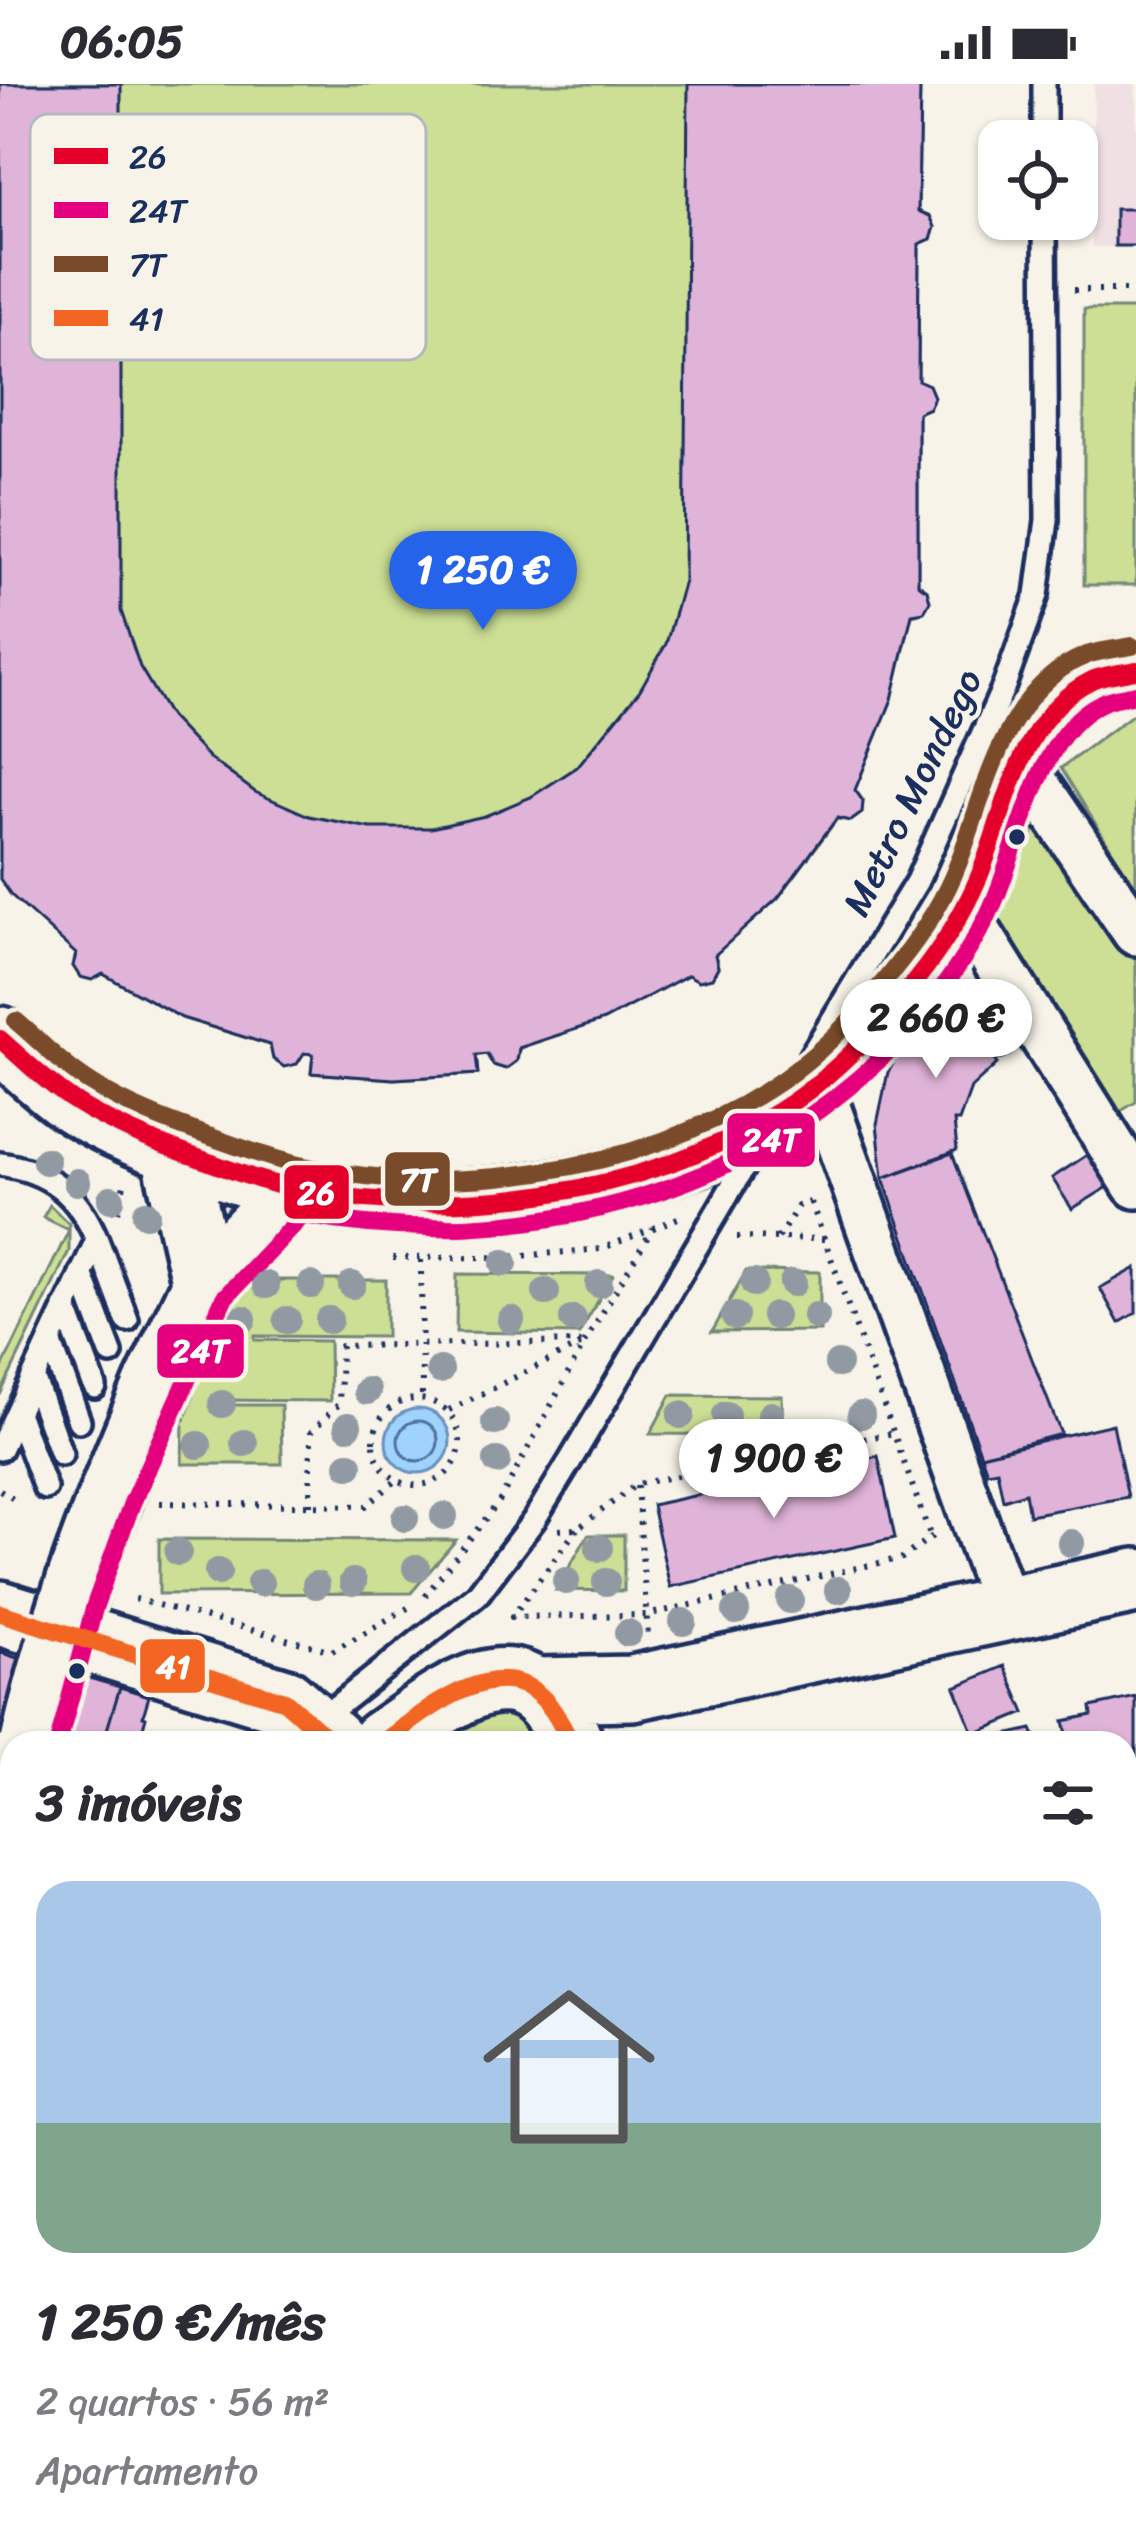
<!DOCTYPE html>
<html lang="pt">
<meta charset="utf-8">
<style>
:root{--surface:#fff;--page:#f7f7f7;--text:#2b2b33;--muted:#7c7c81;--line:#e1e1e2;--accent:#2563eb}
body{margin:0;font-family:Sriracha,sans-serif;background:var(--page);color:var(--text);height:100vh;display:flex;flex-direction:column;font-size:45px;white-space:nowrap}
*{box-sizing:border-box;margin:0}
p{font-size:39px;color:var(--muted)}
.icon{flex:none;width:66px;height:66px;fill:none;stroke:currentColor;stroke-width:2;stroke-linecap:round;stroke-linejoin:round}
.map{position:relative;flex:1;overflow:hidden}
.drawer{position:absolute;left:0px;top:1647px;width:1137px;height:807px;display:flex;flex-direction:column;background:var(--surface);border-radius:36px 36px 0 0;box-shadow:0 3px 9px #0004}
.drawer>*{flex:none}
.controls{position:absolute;left:978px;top:36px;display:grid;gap:24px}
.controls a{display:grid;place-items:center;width:120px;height:120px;border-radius:24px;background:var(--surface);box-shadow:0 3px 9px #0004;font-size:60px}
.price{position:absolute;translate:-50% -102px;padding:0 27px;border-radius:42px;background:#fff;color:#222;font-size:39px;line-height:78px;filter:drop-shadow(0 3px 6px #0008)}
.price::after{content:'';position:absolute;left:50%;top:72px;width:36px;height:27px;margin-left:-18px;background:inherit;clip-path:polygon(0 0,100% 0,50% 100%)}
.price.on{background:var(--accent);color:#fff}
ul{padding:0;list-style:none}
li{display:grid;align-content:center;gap:24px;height:636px;padding:0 36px}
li+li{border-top:3px solid var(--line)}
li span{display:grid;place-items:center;height:372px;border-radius:36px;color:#555}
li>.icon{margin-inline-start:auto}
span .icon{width:216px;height:216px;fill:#fffc;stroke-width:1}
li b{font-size:51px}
h2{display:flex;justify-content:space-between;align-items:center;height:144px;padding:0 36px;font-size:51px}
.status{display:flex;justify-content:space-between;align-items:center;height:84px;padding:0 60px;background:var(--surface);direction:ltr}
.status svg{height:33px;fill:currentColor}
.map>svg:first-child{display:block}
.built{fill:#f0e0e4}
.green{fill:#ccdf94;stroke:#748779;stroke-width:3}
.water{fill:#9fd3fd;stroke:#6a91bd;stroke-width:3}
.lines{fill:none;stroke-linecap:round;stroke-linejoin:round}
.shore{stroke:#50719e;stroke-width:3}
.building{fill:#e0b4d9;stroke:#1b2f5e;stroke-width:3}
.lane-casing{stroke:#1b2f5e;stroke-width:30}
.street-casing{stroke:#1b2f5e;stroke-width:54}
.secondary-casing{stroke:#1b2f5e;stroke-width:72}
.path{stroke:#1b2f5e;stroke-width:6;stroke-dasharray:3 9;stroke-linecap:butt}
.lane{stroke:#f7f3e8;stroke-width:21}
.street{stroke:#f7f3e8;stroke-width:45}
.secondary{stroke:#f7f3e8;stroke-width:63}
.secondary-bridge-casing{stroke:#1b2f5e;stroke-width:72;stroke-linecap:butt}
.secondary-bridge{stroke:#f7f3e8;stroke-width:63}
.bus-1-casing{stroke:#f7f3e8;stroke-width:27}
.bus-2-casing{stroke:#f7f3e8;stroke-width:27}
.bus-3-casing{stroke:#f7f3e8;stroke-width:27}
.bus-4-casing{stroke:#f7f3e8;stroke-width:27}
.bus-1{stroke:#e4002b;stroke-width:18}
.bus-2{stroke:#e5007d;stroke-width:18}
.bus-3{stroke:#7a4b2a;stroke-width:18}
.bus-4{stroke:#f26522;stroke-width:18}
.tree{fill:#919aa2}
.bus-dot{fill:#1b2f5e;stroke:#f7f3e8;stroke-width:4.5}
.labels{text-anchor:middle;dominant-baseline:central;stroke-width:9;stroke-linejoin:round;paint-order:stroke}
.street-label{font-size:39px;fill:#1b2f5e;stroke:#f7f3e8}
.key{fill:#f7f3e8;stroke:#b5b8bf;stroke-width:3}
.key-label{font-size:33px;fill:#1b2f5e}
.line-badge{stroke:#f7f3e8;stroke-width:4.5}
.badge-label{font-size:33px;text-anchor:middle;font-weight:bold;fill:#fff}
</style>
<div class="status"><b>06:05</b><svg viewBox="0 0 49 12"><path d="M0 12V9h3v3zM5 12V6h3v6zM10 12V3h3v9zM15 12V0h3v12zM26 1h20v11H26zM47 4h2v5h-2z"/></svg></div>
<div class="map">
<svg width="1136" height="2452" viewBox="0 0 1136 2452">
<rect width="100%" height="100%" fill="#f7f3e8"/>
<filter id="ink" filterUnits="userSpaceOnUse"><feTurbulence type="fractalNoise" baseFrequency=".00833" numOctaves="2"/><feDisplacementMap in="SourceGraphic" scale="24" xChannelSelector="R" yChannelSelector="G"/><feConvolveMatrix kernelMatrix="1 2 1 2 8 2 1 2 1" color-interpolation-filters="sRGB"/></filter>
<g filter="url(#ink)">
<path class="built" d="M1094 0H1136V163H1092Z"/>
<path class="green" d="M0 0H920L918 127 930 132 935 143 931 155 919 160 918 296 929 301 934 313 929 324 918 329V499L927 506 930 517 924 528 912 531 892 615 855 706 863 717 862 729 851 737 837 735 778 814 715 870 718 883 712 894 699 897 688 891 520 964 517 977 506 985 493 981 486 970 476 972 478 990 394 995 311 989 313 970 304 969 297 980 284 983 273 975 270 961 182 934 103 890 92 896 80 893 73 882 76 869 0 795Z
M1084 225H1136V501H1084Z
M1136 628V805L1061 684Z
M1041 732 1136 870V1018L1111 1033 988 842Z
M50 1121 69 1140V1167L0 1311V1288L69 1146 43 1133Z
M746 1187 820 1188V1247L712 1248Z
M457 1190 613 1191 579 1250 456 1248Z
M254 1196H386V1253L255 1252V1256L329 1257 330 1317 227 1316 225 1321H281L282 1380H182L183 1339 233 1211Z
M671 1311 782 1312 783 1351 650 1350Z
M588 1451H624V1507L556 1506Z
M159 1455 456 1456 411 1509 159 1510Z
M486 1626 522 1631 542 1659H431Z"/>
<path class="water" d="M386 1357a32 32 0 1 1 64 0a32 32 0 1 1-64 0Z"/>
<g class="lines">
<path class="shore" d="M398 1357a20 20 0 1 1 40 0a20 20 0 1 1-40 0Z"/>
</g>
<path class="building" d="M0 0H121V527L140 583 170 633 209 674 255 708 309 732 370 744H431L485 732 531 713 577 683 640 606 666 560 684 497 688 0H920L918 127 930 132 935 143 931 155 919 160 918 296 929 301 934 313 929 324 918 329V500L927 506 930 517 924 528 912 530 892 615 855 706 863 717 862 729 851 737 837 734 778 814 715 871 718 883 712 894 699 897 688 891 604 936 519 964 517 977 506 985 493 981 487 970 476 971 478 990 394 995 311 989 313 970 304 969 297 980 284 983 273 975 270 961 182 934 103 890 92 896 80 893 73 882 76 870 11 811 0 795Z
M1115 125H1136V162H1115Z
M975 898 1009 971 995 977 997 980 971 1004 959 1037H954L957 1066 883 1094 877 1040 888 988 916 943 942 918Z
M1093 1067 1113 1100 1072 1125 1052 1094Z
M952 1069 1061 1350 981 1371 883 1094Z
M1136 1184V1229L1119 1239 1100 1204Z
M1113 1340 1128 1413 1029 1431 1025 1409 1003 1416 997 1386 987 1388 981 1371Z
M878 1372 895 1454 670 1503 652 1421Z
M0 1568 23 1576 3 1637 0 1636Z
M1005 1582 1025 1629 974 1650 955 1603Z
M82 1592 120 1603 103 1659H67Z
M120 1603 149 1612 143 1632 146 1633 140 1655 133 1653 131 1659H103Z
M1136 1613V1698L1125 1700V1659H1069L1064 1637 1092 1631 1091 1623Z
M1032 1645 1038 1659H990L988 1655Z
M1125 1778 1136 1781V1860L1125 1856Z
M1125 1935 1136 1939V2013L1125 2010Z
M1125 2032 1136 2036V2069L1125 2066Z
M0 2037 12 2041 11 2119 0 2115Z
M0 2155H12V2231H0Z
M1125 2397 1136 2400V2432L1128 2452H1075L1074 2442H1125Z
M0 2409H12V2442H33V2452H0Z
M222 2442H295V2449L222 2451Z
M426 2442H462V2452H426Z
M679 2442H728V2452H679Z
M728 2442H775V2452H728Z"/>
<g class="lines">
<defs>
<path id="lane" d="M1044 0V57
M810 973 917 797 1004 602 1037 511 1047 436 1045 135
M0 1080C50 1087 78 1110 97 1156L0 1365
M97 1156 127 1236
M81 1189 111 1269
M65 1223 95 1303
M50 1257 79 1337
M33 1293 61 1370
M17 1329 45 1404
M256 1659 337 1622 477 1511 534 1436 570 1377 756 1062
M0 1703 12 1702"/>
<path id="street" d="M1021 679 1136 848
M964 826 1136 1101
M818 998 1006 1525
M0 2261H12
M0 2381H12
M74 2442V2452
M360 2442V2452
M1028 2442 1029 2452"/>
<path id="secondary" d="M0 955C25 976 49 1001 77 1019 116 1044 166 1063 210 1078 238 1088 267 1099 296 1105 445 1138 650 1111 779 1027 823 998 866 957 900 916 922 890 946 857 963 827 1009 746 1014 588 1136 586
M173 1065 204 1200
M157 1300 204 1200 295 1105
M0 1529 285 1617 332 1659
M536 1606 632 1604 1136 1497
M382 1659C450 1612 525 1546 571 1659
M1125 1887 1136 1890
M0 1915 12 1816
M0 1981 12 1985
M1125 2342 1136 2345"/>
</defs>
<use href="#lane" class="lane-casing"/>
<use href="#street" class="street-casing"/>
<use href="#secondary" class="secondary-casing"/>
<path class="path" d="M1074 206H1136
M811 1118 930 1451
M118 1128 124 1100
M737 1153 825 1155
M778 1154 798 1122 810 1118
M393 1174 507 1173 601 1165 678 1134
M421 1176 422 1316
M374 1358a43 43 0 1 1 86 0a43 43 0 1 1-86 0Z
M449 1326 582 1260
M637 1402 648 1551
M0 1406 17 1417
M160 1419 366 1422 397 1396
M310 1421 311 1348 339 1320 341 1262 585 1258
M577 1445 512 1533 646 1531 902 1474 937 1449
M559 1446 577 1445 637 1400 894 1349
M425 1512 501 1415 585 1258 653 1144
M135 1515 332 1567 415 1520"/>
<use href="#lane" class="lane"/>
<use href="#street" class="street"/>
<use href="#secondary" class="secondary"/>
<defs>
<path id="secondary-bridge" d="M33 1659C60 1534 107 1417 157 1300"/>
</defs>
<use href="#secondary-bridge" class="secondary-bridge-casing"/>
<use href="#secondary-bridge" class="secondary-bridge"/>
<defs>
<path id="bus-1" d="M0 955C25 977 49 1001 77 1019 115 1043 158 1060 201 1075 232 1086 263 1099 296 1105 456 1136 639 1114 779 1027 832 994 878 945 916 896 941 865 962 832 978 795 1007 727 1018 632 1092 596 1105 590 1122 589 1136 586"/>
<path id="bus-2" d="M58 1659 95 1521 132 1419 224 1214 303 1131C567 1180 851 1083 984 839 1019 775 1031 653 1101 619 1111 613 1124 613 1136 610"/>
<path id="bus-3" d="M16 937C41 958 64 983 92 1000 128 1023 168 1038 208 1052 237 1062 265 1073 294 1080 448 1115 633 1091 767 1006 818 974 861 928 897 881 922 850 944 817 958 780 986 708 1004 603 1087 571 1101 566 1117 565 1132 562"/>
<path id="bus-4" d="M0 1529 285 1617 332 1659
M382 1659C419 1633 485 1574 533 1606 552 1619 561 1640 571 1659"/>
</defs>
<use href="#bus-1" class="bus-1-casing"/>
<use href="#bus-2" class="bus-2-casing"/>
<use href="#bus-3" class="bus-3-casing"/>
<use href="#bus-4" class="bus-4-casing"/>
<use href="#bus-1" class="bus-1"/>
<use href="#bus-2" class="bus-2"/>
<use href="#bus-3" class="bus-3"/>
<use href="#bus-4" class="bus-4"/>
</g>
<g class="tree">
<circle cx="46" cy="1077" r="14"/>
<circle cx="77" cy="1098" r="14"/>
<circle cx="111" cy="1115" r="14"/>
<circle cx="146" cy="1130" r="14"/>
<circle cx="504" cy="1179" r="14"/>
<circle cx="754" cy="1199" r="14"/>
<circle cx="793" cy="1199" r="14"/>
<circle cx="599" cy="1200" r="14"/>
<circle cx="266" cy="1201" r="14"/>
<circle cx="311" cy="1201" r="14"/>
<circle cx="352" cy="1201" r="14"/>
<circle cx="546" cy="1208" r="14"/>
<circle cx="735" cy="1232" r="14"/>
<circle cx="775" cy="1232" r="14"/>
<circle cx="816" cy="1232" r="14"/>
<circle cx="243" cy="1235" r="14"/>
<circle cx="573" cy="1235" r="14"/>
<circle cx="287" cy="1236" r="14"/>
<circle cx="329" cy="1236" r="14"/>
<circle cx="511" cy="1236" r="14"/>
<circle cx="838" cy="1280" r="14"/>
<circle cx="440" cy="1286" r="14"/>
<circle cx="367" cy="1307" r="14"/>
<circle cx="222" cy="1320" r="14"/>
<circle cx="681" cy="1331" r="14"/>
<circle cx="726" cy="1331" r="14"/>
<circle cx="771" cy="1331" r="14"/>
<circle cx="861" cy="1331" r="14"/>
<circle cx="495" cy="1338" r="14"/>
<circle cx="348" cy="1342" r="14"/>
<circle cx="244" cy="1359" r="14"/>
<circle cx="198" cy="1361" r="14"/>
<circle cx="497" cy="1377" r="14"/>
<circle cx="349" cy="1381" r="14"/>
<circle cx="444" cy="1432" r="14"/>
<circle cx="405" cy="1434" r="14"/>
<circle cx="1071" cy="1459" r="14"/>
<circle cx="599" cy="1464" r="14"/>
<circle cx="178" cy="1468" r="14"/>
<circle cx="416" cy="1484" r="14"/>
<circle cx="218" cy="1488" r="14"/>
<circle cx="566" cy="1497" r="14"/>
<circle cx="353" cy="1498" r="14"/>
<circle cx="606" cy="1498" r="14"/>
<circle cx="260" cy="1499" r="14"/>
<circle cx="316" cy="1501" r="14"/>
<circle cx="838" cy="1506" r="14"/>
<circle cx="790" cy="1516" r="14"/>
<circle cx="736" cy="1527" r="14"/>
<circle cx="683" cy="1538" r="14"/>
<circle cx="628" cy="1549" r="14"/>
</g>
</g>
<g class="bus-dot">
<circle cx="1017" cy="753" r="10"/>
<circle cx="77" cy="1587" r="10"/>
</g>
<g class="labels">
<g class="street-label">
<text transform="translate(912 708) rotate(-64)">Metro Mondego</text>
</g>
</g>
<rect x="30" y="30" width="396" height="246" rx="18" class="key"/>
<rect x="54" y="64" width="54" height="16" fill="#e4002b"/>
<rect x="54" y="118" width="54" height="16" fill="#e5007d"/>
<rect x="54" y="172" width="54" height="16" fill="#7a4b2a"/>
<rect x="54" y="226" width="54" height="16" fill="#f26522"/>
<g class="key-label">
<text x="129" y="84">26</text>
<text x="129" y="138">24T</text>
<text x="129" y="192">7T</text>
<text x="129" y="246">41</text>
</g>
<g class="line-badge">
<rect x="725" y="1027" width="92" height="58" rx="12" fill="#e5007d"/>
<rect x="383" y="1066" width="69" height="58" rx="12" fill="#7a4b2a"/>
<rect x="282" y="1079" width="69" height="58" rx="12" fill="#e4002b"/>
<rect x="155" y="1238" width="91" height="58" rx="12" fill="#e5007d"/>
<rect x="138" y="1553" width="69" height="58" rx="12" fill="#f26522"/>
</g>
<g class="badge-label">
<text x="771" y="1067">24T</text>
<text x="418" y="1107">7T</text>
<text x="316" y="1120">26</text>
<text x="200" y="1278">24T</text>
<text x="173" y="1594">41</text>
</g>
</svg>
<div class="controls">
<a><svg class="icon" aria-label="locate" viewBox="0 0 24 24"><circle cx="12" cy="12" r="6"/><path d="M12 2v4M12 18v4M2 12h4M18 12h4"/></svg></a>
</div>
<b class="price on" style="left:483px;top:549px">1 250 €</b>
<b class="price" style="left:936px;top:997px">2 660 €</b>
<b class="price" style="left:774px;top:1437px">1 900 €</b>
<section class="drawer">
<h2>3 imóveis<svg class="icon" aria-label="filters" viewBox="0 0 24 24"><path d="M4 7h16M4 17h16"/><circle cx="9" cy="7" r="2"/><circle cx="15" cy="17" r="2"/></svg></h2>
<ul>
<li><span style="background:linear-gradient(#a9c7e8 65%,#7fa58c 0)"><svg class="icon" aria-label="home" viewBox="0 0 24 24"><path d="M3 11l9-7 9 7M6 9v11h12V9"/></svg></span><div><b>1 250 €/mês</b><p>2 quartos · 56 m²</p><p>Apartamento</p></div></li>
</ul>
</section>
</div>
